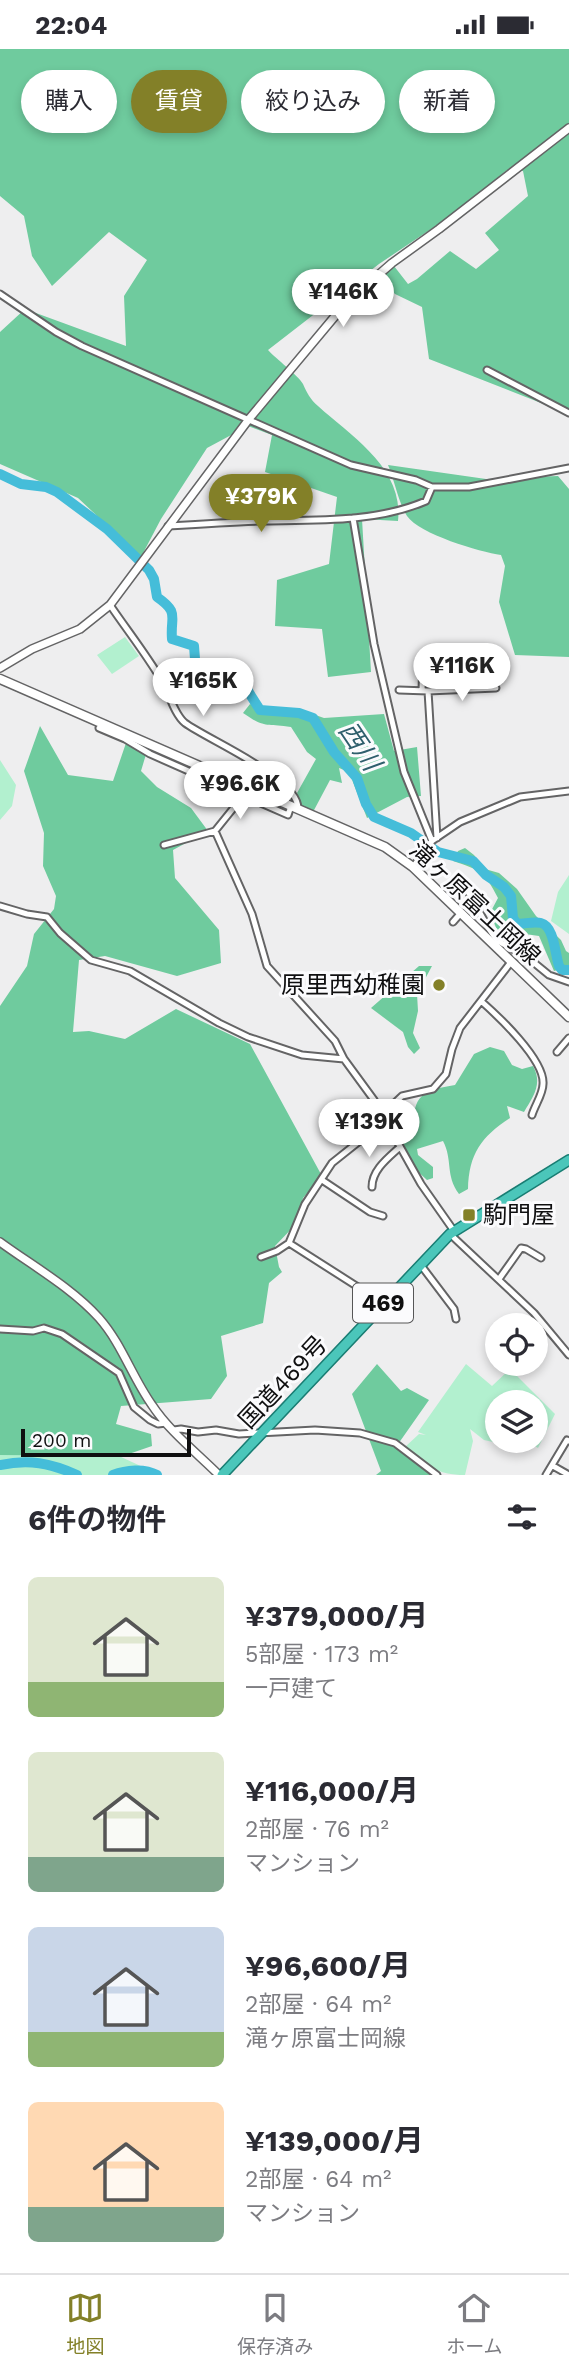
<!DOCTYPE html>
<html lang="ja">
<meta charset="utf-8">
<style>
:root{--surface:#fff;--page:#f2f2f3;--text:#2b2b33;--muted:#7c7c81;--line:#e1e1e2;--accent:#838028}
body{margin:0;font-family:"Work Sans","Noto Sans JP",sans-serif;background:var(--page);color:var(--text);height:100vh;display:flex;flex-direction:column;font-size:26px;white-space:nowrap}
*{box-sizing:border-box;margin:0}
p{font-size:23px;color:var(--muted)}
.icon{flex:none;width:38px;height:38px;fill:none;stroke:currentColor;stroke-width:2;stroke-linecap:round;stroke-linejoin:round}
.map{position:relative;height:1426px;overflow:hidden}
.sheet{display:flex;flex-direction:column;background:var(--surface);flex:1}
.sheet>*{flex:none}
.guide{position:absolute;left:21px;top:21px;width:528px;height:63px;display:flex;gap:14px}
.tools{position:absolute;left:485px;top:1264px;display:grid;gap:14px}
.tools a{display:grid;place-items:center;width:63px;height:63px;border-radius:50%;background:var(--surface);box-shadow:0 4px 10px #0003;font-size:35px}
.scale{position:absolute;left:21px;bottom:18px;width:170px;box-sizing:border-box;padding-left:7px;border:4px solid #0f0f10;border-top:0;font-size:19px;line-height:24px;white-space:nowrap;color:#0f0f10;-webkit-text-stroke:5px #fbfbfd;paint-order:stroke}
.price{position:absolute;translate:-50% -60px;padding:0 16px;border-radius:24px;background:#fff;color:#222;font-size:23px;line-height:46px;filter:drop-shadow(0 2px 4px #0008)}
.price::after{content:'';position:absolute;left:50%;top:42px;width:21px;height:16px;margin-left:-10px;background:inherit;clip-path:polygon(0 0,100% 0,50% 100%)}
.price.current{background:var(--accent);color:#fff}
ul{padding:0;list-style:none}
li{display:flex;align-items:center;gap:21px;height:175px;padding:0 28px}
li span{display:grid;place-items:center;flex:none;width:196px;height:140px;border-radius:10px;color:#555}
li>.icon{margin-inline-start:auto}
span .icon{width:84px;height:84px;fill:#fffc;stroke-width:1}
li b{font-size:30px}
h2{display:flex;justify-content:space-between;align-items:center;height:84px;padding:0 28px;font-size:30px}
.tag{padding:0 24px;border-radius:32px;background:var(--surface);box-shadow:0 4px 10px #0003;font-size:24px;line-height:63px}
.tag.current{background:var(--accent);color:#fff}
.status{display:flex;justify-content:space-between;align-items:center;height:49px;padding:0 35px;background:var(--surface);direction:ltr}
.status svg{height:19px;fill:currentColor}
.tab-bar{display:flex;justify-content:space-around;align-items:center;height:98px;border-top:2px solid var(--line);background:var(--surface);font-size:19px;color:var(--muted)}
.tab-bar a{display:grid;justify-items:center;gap:4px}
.tab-bar .current{color:var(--accent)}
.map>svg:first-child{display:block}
.green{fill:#b2f0cf}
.forest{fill:#6fcb9e}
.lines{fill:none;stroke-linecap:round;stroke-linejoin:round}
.river{stroke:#45bdd9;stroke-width:10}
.minor-casing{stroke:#646465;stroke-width:9}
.tertiary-casing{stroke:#646465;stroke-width:10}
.secondary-casing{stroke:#646465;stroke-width:11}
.trunk-casing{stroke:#197d73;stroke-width:12}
.minor{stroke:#fff;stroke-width:5}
.tertiary{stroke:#fff;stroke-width:7}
.secondary{stroke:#fff;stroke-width:8}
.trunk{stroke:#4bc6ba;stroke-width:9}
.poi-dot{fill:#838028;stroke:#fbfbfd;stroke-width:2.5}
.labels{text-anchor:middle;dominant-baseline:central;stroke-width:6;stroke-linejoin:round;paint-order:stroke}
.shield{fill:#fbfbfd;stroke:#565657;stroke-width:2}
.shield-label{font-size:23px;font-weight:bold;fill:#0f0f10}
.street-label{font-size:24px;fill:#0f0f10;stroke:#fbfbfd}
.poi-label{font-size:24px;fill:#0f0f10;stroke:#fbfbfd;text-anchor:end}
.water-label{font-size:26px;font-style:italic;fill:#2e5f6c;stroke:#fbfbfd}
</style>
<div class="status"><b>22:04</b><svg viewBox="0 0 49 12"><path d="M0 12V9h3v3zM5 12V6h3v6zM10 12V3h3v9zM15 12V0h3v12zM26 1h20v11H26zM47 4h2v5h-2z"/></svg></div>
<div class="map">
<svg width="569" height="1426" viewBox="0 0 569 1426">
<rect width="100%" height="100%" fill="#eeeeef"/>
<path class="green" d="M125 588 139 607 112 625 97 606Z
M0 711 16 736 12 757 0 771Z
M569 826V885L551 872 558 843Z
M466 1315 492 1337 510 1320 555 1365 538 1399 526 1391H536V1353H497V1391H506L502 1395 484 1391 470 1380 473 1392 465 1426C437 1426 425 1416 405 1398L419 1385 426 1386 418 1383Z
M0 1399 119 1407 160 1426H0Z"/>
<path class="forest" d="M0 0H569V365L429 310 422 258 395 245 379 228 394 217 408 235 417 230 450 202 476 220 499 201 485 184 528 147 523 122 507 121 455 164 379 215 268 301C276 310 298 326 303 335 307 344 310 350 318 357 352 388 404 419 398 472L362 470 371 623 328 628 322 580 275 577 277 531 329 515 337 448 265 423 272 386 248 377 207 399 161 470 141 508 78 449 0 415V283L25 260 126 297 124 247 147 211 109 183 52 237 32 207 24 167 0 147Z
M388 416 486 430 558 427 569 440V608L515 606 499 553 505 517 501 506C480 503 419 485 407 467 399 455 394 430 388 416Z
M250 655 265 661H301L324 669 384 665 394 702 417 698 421 747 407 748 367 769 349 723 339 719 342 734 330 731 313 763 302 757 297 744 316 710 307 703 291 678C265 674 266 680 243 664Z
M40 677 68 726 113 732 126 694 147 702 141 722 157 738 191 759 208 782 173 801 175 829 219 881 221 914 177 927 105 907 79 911 73 983 89 982 125 990 176 960 250 995 322 1127 303 1149 297 1174 275 1197 279 1218 282 1223 269 1234 263 1274 221 1287 227 1327 211 1350 121 1357 116 1375 151 1385 152 1397 123 1407 0 1406V957L27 917 34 885 54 860 56 847 43 817 44 784 24 722Z
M465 799 474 806 485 820 499 824 517 840 536 867 561 891 566 902 569 904V918L554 922 539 887 497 881 490 864 498 849C484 822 482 822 453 812L458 802Z
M419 917H432L417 945 418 962 413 984 420 999 414 1005 408 998 403 983 371 959Z
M490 998 504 1002 512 1016 522 1020 533 1017C543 1035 533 1048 524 1063L507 1057 510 1069C481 1088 469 1105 468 1140L459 1145C445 1126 453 1111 443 1092L417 1100 418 1106 433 1118V1129L427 1131 415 1120 398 1083 403 1071 414 1068C415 1042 433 1040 455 1036L474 1005Z
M377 1315 401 1342 407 1339 429 1351 396 1398 431 1426H376L381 1422 352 1345Z"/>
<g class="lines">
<path class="river" d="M0 425 21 435 46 438 57 443 107 480 149 521 154 530 157 548C180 564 170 567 172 590L194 597 197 636 202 648 237 638 248 642 260 661 299 664 313 669 334 703 357 729 366 755 374 768 411 784 438 803 473 812 486 826 504 838 511 847 513 869 517 875C525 875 534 872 541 874 554 877 555 905 559 917L562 921H569
M0 1416C29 1410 50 1414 77 1426
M113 1426C126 1421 144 1419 157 1426"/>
<defs>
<path id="minor" d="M0 245 56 283 82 297 351 416 416 431 432 438H469L569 419
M487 321 569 364
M353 469 374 595 404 723 432 792
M168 477C199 475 230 473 260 472 315 471 375 474 426 452L432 438
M110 556C127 581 146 605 162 632 169 644 174 665 185 674 210 692 299 729 298 760
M399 641 428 642 437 789
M422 642 423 607
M428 642 496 639
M99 679 125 690 150 705 288 766 291 757
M215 782 244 746
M164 796 215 782 252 865 267 917 335 992 344 1010 374 1051 421 1135 454 1182
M413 818 432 792 460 773 520 748 569 742
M458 831C476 848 481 873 498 892
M0 857 27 865 47 868 60 884 91 911 130 922 219 974 248 988 302 1006 344 1010
M453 873 460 865
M494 896 498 892 527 908 549 926 569 933
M481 952C498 967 545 1011 543 1035 543 1045 535 1056 532 1066
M557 1003 569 989
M383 1065 402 1047 433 1040 446 1025 452 1000 460 979 511 913
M322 1131 370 1163 383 1167
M372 1138C372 1121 388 1109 400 1098
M450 1185 534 1264 569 1306
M289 1194 383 1254
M261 1208 277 1202 289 1194 305 1155 332 1114 386 1071
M420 1215 454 1260 456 1270
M499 1230 521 1199 526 1200 541 1209
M0 1280 33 1282 44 1279 62 1285 119 1324 134 1358 150 1371 158 1375 166 1374
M174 1381 181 1380 198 1383 216 1381 239 1385 315 1381 360 1384 395 1394 437 1426
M553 1417 569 1426
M546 1426 567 1391 569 1392"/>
<path id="tertiary" d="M0 619 32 600 80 580 110 556 249 370 346 254 392 214 439 180 569 79
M0 1193C33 1217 72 1239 99 1269 122 1295 132 1328 152 1356 169 1382 197 1404 219 1426"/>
<path id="secondary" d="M0 630 385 798 413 818 569 968"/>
<path id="trunk" d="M222 1426 450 1185 569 1111"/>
</defs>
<use href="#minor" class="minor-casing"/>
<use href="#tertiary" class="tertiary-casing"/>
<use href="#secondary" class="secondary-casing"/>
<use href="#trunk" class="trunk-casing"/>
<use href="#minor" class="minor"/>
<use href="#tertiary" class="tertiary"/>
<use href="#secondary" class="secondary"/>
<use href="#trunk" class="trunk"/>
</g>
<g class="poi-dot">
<circle cx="439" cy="936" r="7"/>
<rect x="462" y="1159" width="14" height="14" rx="3.5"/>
</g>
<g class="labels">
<rect class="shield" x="353" y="1234.5" width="60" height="39" rx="5"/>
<g class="shield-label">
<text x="383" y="1254">469</text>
</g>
<g class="street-label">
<text transform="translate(475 854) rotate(43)">滝ヶ原富士岡線</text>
<text transform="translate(283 1333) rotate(-47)">国道469号</text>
</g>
<g class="poi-label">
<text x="425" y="936">原里西幼稚園</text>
<text x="483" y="1166" text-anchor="start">駒門屋</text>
</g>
<g class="water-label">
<text transform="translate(360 697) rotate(56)">西川</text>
</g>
</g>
</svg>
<div class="tools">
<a><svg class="icon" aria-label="locate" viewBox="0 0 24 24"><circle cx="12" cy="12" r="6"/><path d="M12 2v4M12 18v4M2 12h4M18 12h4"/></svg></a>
<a><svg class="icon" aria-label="layers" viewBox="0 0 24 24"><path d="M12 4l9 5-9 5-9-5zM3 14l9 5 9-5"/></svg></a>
</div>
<div class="scale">200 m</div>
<b class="price" style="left:343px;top:280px">¥146K</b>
<b class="price current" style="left:261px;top:485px">¥379K</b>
<b class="price" style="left:462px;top:654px">¥116K</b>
<b class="price" style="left:203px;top:669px">¥165K</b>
<b class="price" style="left:240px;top:772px">¥96.6K</b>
<b class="price" style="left:369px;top:1110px">¥139K</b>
<div class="guide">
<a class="tag">購入</a>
<a class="tag current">賃貸</a>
<a class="tag">絞り込み</a>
<a class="tag">新着</a>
</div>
</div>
<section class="sheet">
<h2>6件の物件<svg class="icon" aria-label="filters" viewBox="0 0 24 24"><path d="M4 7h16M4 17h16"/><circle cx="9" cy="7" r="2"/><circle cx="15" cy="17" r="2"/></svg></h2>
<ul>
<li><span style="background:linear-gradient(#dfe7d0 75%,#8fb573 0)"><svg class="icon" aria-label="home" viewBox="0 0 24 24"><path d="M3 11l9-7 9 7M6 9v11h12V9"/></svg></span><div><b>¥379,000/月</b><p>5部屋 · 173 m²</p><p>一戸建て</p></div></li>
<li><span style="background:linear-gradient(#dfe7d0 75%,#7fa58c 0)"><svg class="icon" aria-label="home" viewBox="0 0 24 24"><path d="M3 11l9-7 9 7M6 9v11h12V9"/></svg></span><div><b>¥116,000/月</b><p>2部屋 · 76 m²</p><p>マンション</p></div></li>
<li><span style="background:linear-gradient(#c9d6e8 75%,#8fb573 0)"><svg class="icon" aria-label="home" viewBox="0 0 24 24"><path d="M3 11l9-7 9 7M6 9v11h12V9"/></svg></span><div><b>¥96,600/月</b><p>2部屋 · 64 m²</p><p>滝ヶ原富士岡線</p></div></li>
<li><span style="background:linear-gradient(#ffd9b3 75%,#7fa58c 0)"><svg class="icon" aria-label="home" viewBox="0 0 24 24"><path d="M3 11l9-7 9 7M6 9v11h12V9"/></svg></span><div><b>¥139,000/月</b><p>2部屋 · 64 m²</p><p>マンション</p></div></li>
</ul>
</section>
<nav class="tab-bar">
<a class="current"><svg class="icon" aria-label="map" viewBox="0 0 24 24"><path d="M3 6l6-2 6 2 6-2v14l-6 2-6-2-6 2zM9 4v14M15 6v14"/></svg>地図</a>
<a><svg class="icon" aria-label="saved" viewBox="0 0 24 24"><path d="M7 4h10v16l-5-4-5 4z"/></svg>保存済み</a>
<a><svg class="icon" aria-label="home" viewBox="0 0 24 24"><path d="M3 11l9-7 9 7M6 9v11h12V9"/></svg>ホーム</a>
</nav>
